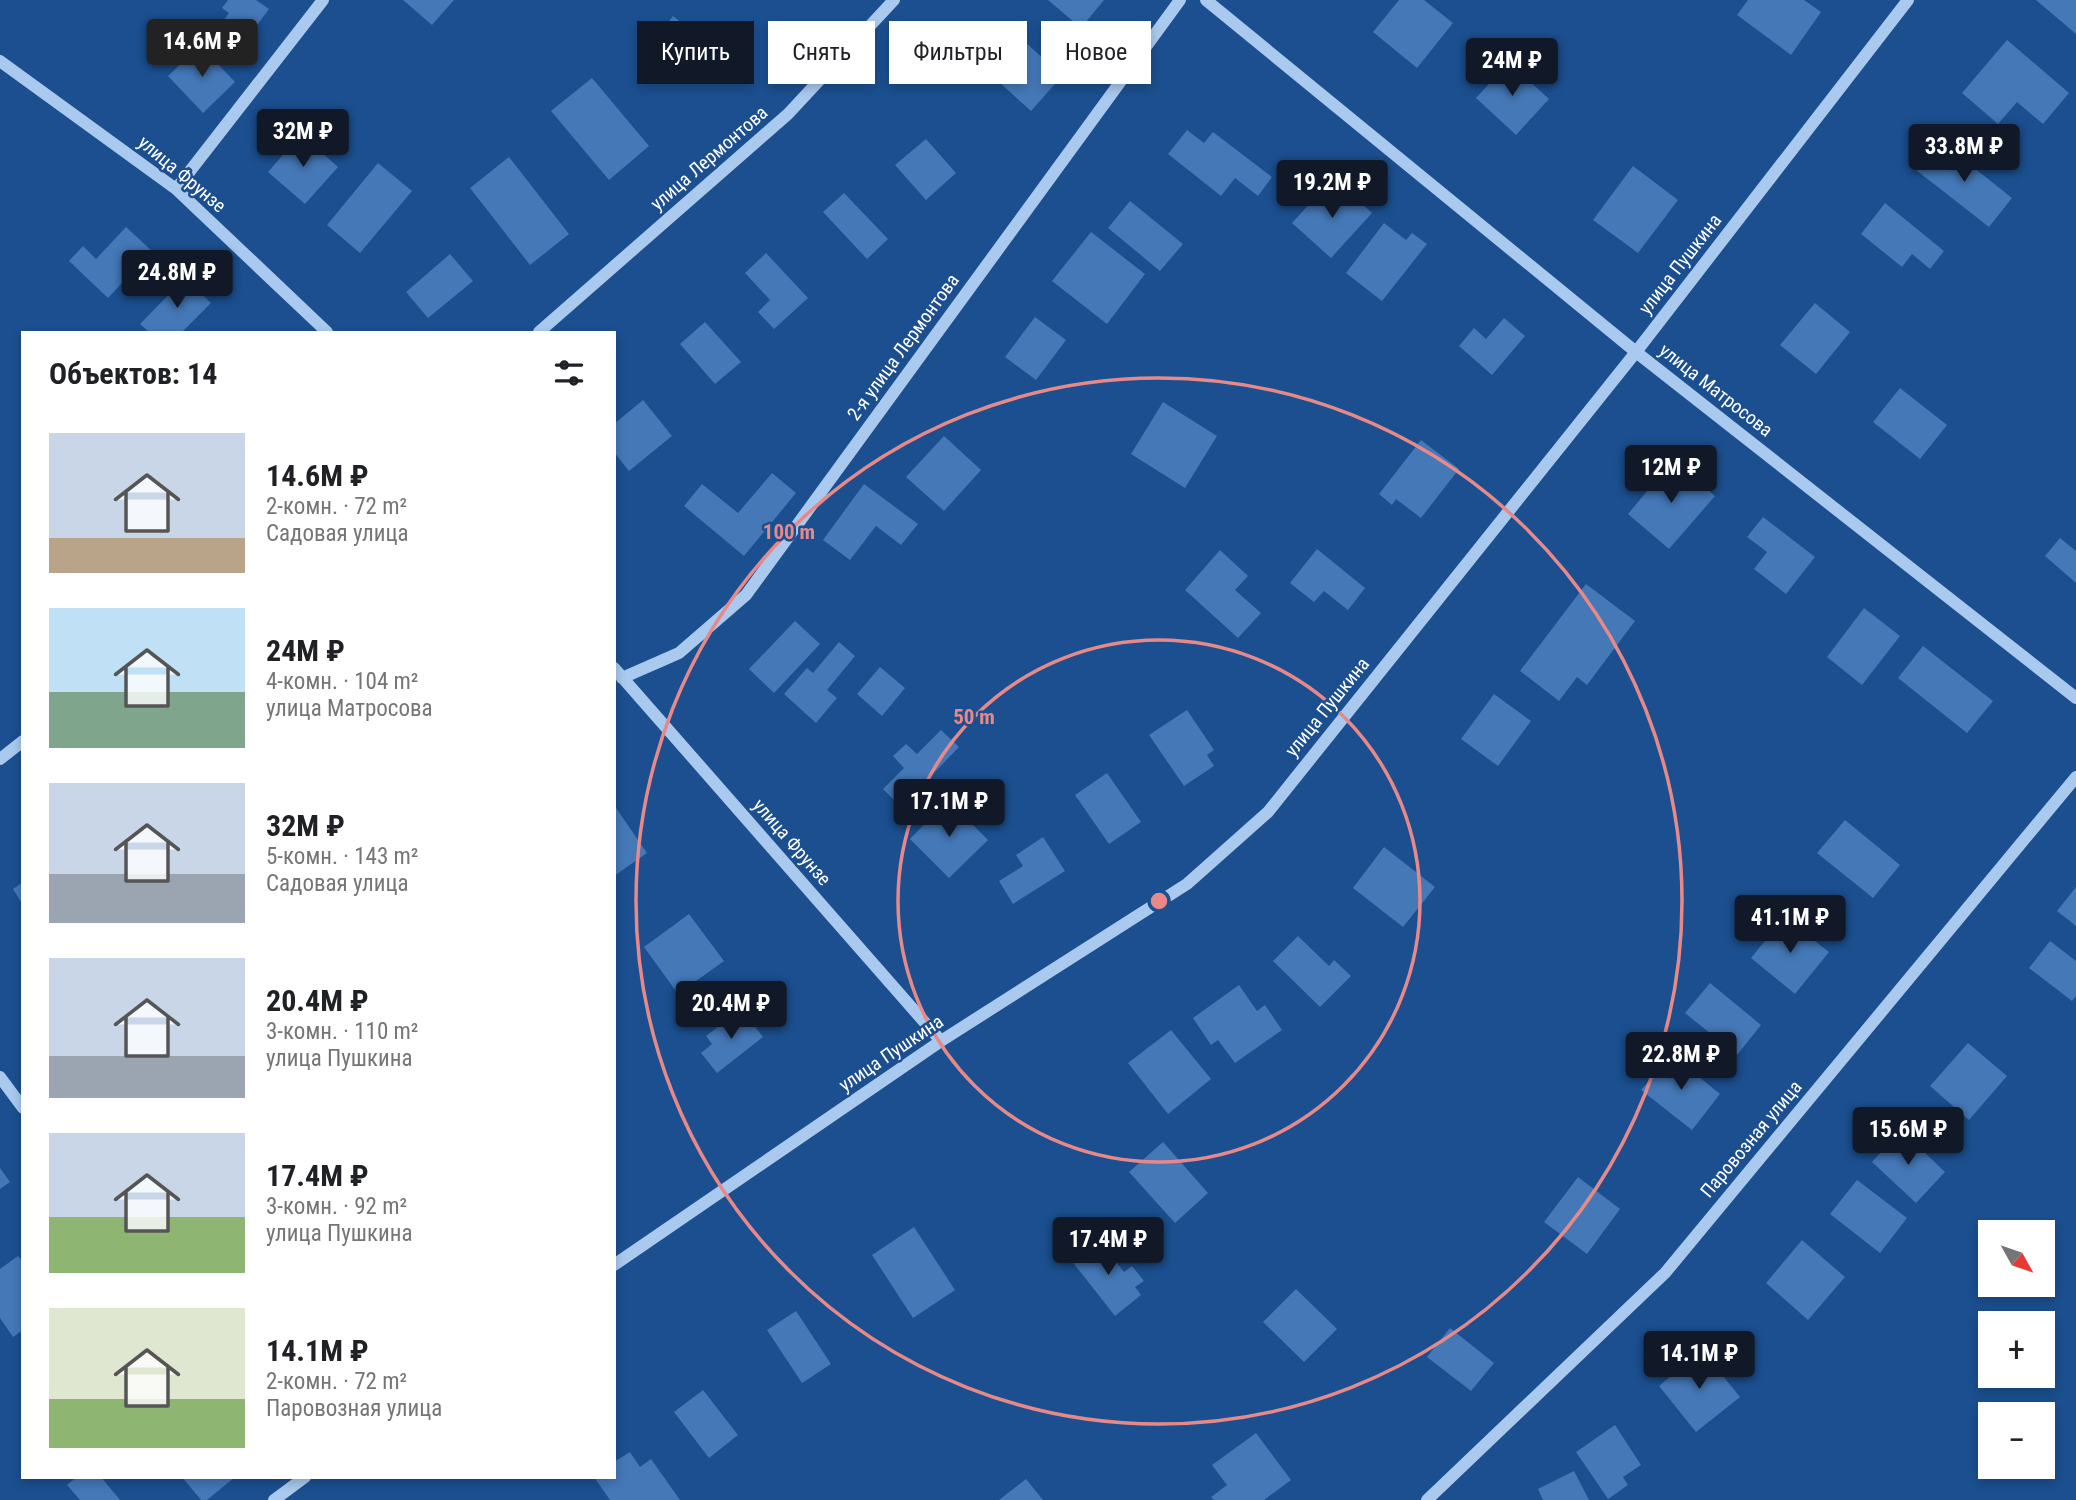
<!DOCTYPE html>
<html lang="ru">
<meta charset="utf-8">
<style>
:root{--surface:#fff;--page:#f2f2f2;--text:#202124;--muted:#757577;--accent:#111827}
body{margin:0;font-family:"Roboto Condensed",sans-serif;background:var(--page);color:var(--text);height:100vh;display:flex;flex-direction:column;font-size:26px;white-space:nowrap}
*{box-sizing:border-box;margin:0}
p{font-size:23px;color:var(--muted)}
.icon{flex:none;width:38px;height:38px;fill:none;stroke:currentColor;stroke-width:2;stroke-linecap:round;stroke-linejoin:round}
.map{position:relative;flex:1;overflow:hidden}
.drawer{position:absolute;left:21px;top:331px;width:595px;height:1148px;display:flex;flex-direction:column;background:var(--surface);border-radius:0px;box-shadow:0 4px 10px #0003}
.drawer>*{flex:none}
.guide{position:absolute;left:637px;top:21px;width:665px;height:63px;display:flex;gap:14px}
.needle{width:46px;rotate:130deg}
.buttons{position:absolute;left:1978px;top:1220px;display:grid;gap:14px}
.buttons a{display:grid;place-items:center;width:77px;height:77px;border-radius:0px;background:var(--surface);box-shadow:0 4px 10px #0003;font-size:35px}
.price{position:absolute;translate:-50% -60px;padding:0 16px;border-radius:7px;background:var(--accent);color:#fff;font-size:23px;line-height:46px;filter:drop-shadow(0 2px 4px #0008)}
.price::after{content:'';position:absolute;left:50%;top:42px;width:21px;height:16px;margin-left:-10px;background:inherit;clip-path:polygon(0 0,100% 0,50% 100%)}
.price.active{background:#222;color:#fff}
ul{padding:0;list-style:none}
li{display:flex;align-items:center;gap:21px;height:175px;padding:0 28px}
li span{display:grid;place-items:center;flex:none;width:196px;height:140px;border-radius:0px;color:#555}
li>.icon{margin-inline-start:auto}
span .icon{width:84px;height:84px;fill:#fffc;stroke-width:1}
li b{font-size:30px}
h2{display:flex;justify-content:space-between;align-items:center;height:84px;padding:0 28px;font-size:30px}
.tag{padding:0 24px;border-radius:0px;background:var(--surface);box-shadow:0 4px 10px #0003;font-size:24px;line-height:63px}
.tag.active{background:var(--accent);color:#fff}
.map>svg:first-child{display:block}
.building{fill:#4478b7}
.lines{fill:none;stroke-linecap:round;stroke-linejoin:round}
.minor{stroke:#a9c9ee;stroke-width:12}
.ring{fill:none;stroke:#e88989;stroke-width:3.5}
.labels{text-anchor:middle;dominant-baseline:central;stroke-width:5;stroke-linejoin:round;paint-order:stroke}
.street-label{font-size:19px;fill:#fff;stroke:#1b4f8f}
.centre{fill:#e88989;stroke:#1b4f8f;stroke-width:3.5}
.ring-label{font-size:21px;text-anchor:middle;font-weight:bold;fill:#e88989;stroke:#1b4f8f;stroke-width:5;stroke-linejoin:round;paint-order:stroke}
</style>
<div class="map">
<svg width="2076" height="1500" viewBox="0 0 2076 1500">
<rect width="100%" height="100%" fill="#1b4f8f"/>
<path class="building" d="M228 0H256L269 9 243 44 219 26 229 13 222 8Z
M403 0H454L432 25Z
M1048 0H1104L1081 28Z
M1399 0H1424L1453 23 1417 68 1373 32Z
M1748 0H1804L1821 12 1791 55 1737 15Z
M2036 0H2076V34Z
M673 16 716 49 690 84 647 51Z
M1011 29 1062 76 1031 111 979 64Z
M2007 40 2069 93 2043 124 2017 102 1998 124 1962 93Z
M200 45 235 82 203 113 168 76Z
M1509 62 1549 99 1516 135 1476 98Z
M592 78 649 146 609 180 551 111Z
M1187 130 1204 143 1213 132 1272 177 1258 196 1235 178 1221 196 1168 154Z
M301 134 338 167 305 204 268 172Z
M926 139 956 173 926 200 895 165Z
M1939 140 2012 198 1989 227 1916 170Z
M509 157 569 234 530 265 470 188Z
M378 163 412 191 360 253 327 225Z
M1633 166 1678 200 1638 253 1593 220Z
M1324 188 1337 200 1346 190 1372 213 1331 258 1292 223Z
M844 193 888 239 867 259 823 212Z
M1130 201 1183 244 1160 271 1108 228Z
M1885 203 1944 251 1930 269 1912 254 1902 267 1861 234Z
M1384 223 1406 240 1412 233 1427 244 1382 301 1346 273Z
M126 227 152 251 108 298 69 261 83 246 96 259Z
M1091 232 1145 274 1107 324 1052 281Z
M766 253 808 298 774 329 758 312 770 300 745 273Z
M450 254 473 281 428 318 406 292Z
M185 278 211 303 182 332H149L140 324Z
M1815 303 1850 332 1816 374 1780 345Z
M1035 317 1066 340 1036 380 1005 357Z
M1504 318 1525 336 1492 375 1459 346 1474 328 1486 339Z
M705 322 741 362 715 384 680 344Z
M1900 388 1947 425 1920 459 1873 422Z
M643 400 672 436 629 471 614 452V424Z
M1163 402 1217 436 1185 488 1131 454Z
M944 436 981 470 944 511 906 477Z
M1421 440 1459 469 1421 518 1396 499 1392 505 1379 494Z
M1673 460 1715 496 1669 549 1628 514Z
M772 473 796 493 744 556 684 506 702 484 738 513Z
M864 484 918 524 901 545 876 526 850 560 823 540Z
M1763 517 1815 557 1786 594 1754 569 1767 552 1747 537Z
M2060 538 2076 551V583L2045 556Z
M1317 549 1365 588 1348 610 1324 591 1314 602 1290 583Z
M1220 550 1248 576 1235 590 1261 613 1238 638 1185 590Z
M1586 584 1635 621 1587 685 1577 677 1559 701 1520 671Z
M1864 608 1900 636 1862 685 1827 657Z
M795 621 820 644 774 693 749 669Z
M839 642 855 656 827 690 837 698 816 723 784 694 807 668 813 673Z
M1923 646 1993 701 1967 733 1898 678Z
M880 667 905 688 882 716 857 694Z
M1494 694 1531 721 1498 766 1461 739Z
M1187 710 1214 750 1207 755 1214 766 1184 786 1149 735Z
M941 730 959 747 901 807 883 789 904 768 893 756 906 744 917 754Z
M1107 773 1141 822 1109 844 1075 795Z
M948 800 988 840 949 878 910 839Z
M614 805 647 853 614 876Z
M1845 820 1900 865 1873 898 1817 853Z
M1043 837 1065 871 1013 904 999 881 1023 866 1016 855Z
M1384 847 1435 887 1403 927 1353 888Z
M23 882V905L13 889Z
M2076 887V926L2057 911Z
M689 914 724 961 678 994 644 947Z
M1784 917 1829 952 1795 994 1751 958Z
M1298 936 1329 966 1334 960 1351 976 1320 1007 1273 961Z
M2050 941 2076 961V996L2072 1001 2029 968Z
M1710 983 1761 1025 1737 1055 1685 1013Z
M1239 985 1257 1011 1265 1005 1282 1030 1235 1063 1218 1040 1211 1045 1193 1018Z
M741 1009 763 1037 717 1073 701 1053 712 1044 706 1036Z
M1171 1030 1211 1079 1168 1114 1128 1063Z
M1968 1043 2007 1076 1969 1120 1930 1086Z
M1671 1054 1720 1094 1692 1130 1641 1090Z
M1901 1130 1945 1172 1916 1203 1872 1162Z
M1163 1142 1208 1193 1175 1223 1129 1172Z
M0 1168 10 1182 0 1189Z
M1578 1177 1620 1209 1587 1254 1544 1222Z
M1857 1180 1907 1218 1880 1253 1830 1214Z
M914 1227 955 1290 913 1318 872 1255Z
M1098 1239 1124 1272 1132 1266 1144 1281 1135 1287 1141 1295 1115 1316 1071 1260Z
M1802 1240 1845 1277 1808 1320 1766 1283Z
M18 1256 23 1262V1330L13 1337 0 1318V1269Z
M1296 1289 1337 1329 1304 1362 1263 1322Z
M796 1311 831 1364 802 1383 767 1330Z
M1450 1328 1494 1363 1471 1391 1427 1357Z
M1702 1350 1740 1397 1696 1432 1659 1386Z
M703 1390 738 1435 709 1458 674 1412Z
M1615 1425 1641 1465 1623 1477 1628 1485 1608 1499 1576 1452Z
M1256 1433 1291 1480 1264 1500H1214L1211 1497 1227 1485 1212 1465Z
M630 1452 640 1467 651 1459 680 1500H610L594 1477H614V1462Z
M1574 1471 1589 1500H1543L1538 1489Z
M77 1477H101L120 1500H80L67 1485Z
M182 1477H235L207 1500H201Z
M1026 1479 1043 1500H999Z"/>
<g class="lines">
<path class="minor" d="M1206 0 1636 352 2076 698
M0 61 176 189 327 332
M176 189 323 0
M539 332 788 114 894 0
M614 668 941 1041
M622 678 679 653 746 595 1180 0
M0 759 23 741
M0 1077 23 1108
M614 1265 941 1041 1187 884 1268 812 1636 352 1908 0
M274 1500 305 1477
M1427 1500 1665 1273 2076 777"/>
</g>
<g class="ring">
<circle cx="1159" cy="901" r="261"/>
<circle cx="1159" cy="901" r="523"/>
</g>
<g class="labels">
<g class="street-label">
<text transform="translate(709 158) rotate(-41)">улица Лермонтова</text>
<text transform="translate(182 174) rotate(40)">улица Фрунзе</text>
<text transform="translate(1680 264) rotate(-52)">улица Пушкина</text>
<text transform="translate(903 347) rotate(-54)">2-я улица Лермонтова</text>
<text transform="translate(1716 390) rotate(38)">улица Матросова</text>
<text transform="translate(1327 707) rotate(-51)">улица Пушкина</text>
<text transform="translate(792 842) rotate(49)">улица Фрунзе</text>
<text transform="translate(891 1053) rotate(-34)">улица Пушкина</text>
<text transform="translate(1751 1139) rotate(-50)">Паровозная улица</text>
</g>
</g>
<circle cx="1159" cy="901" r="10" class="centre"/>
<g class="ring-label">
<text x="789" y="539">100 m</text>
<text x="974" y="724">50 m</text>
</g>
</svg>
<div class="buttons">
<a><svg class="needle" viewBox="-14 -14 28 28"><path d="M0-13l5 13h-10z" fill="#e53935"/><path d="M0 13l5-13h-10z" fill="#757577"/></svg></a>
<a>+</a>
<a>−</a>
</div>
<b class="price active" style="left:202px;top:79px">14.6M ₽</b>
<b class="price" style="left:1512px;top:98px">24M ₽</b>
<b class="price" style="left:303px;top:169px">32M ₽</b>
<b class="price" style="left:1964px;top:184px">33.8M ₽</b>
<b class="price" style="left:1332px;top:220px">19.2M ₽</b>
<b class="price" style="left:177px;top:310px">24.8M ₽</b>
<b class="price" style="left:1671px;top:505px">12M ₽</b>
<b class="price" style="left:949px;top:839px">17.1M ₽</b>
<b class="price" style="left:1790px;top:955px">41.1M ₽</b>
<b class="price" style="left:731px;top:1041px">20.4M ₽</b>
<b class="price" style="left:1681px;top:1092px">22.8M ₽</b>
<b class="price" style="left:1908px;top:1167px">15.6M ₽</b>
<b class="price" style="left:1108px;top:1277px">17.4M ₽</b>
<b class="price" style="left:1699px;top:1391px">14.1M ₽</b>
<div class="guide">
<a class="tag active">Купить</a>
<a class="tag">Снять</a>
<a class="tag">Фильтры</a>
<a class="tag">Новое</a>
</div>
<section class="drawer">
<h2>Объектов: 14<svg class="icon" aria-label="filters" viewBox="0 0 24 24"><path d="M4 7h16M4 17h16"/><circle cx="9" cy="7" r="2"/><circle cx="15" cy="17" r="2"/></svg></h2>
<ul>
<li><span style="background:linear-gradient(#c9d6e8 75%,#b9a48a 0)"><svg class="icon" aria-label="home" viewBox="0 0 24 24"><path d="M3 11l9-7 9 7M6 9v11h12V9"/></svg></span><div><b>14.6M ₽</b><p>2-комн. · 72 m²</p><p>Садовая улица</p></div></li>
<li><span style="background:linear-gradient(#bfe0f5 60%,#7fa58c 0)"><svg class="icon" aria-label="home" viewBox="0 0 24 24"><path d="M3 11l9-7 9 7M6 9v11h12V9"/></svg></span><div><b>24M ₽</b><p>4-комн. · 104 m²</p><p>улица Матросова</p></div></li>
<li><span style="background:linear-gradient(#c9d6e8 65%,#9aa5b1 0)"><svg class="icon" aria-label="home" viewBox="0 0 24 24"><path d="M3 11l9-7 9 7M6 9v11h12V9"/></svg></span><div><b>32M ₽</b><p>5-комн. · 143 m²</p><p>Садовая улица</p></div></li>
<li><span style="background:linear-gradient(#c9d6e8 70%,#9aa5b1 0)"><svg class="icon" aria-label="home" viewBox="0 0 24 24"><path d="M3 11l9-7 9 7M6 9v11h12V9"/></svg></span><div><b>20.4M ₽</b><p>3-комн. · 110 m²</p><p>улица Пушкина</p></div></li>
<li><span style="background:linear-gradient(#c9d6e8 60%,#8fb573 0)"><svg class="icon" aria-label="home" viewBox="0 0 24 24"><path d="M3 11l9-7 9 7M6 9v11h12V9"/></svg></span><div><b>17.4M ₽</b><p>3-комн. · 92 m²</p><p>улица Пушкина</p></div></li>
<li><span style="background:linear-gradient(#dfe7d0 65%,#8fb573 0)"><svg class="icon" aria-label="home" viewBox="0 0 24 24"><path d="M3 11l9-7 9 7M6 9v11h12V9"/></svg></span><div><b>14.1M ₽</b><p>2-комн. · 72 m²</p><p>Паровозная улица</p></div></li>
</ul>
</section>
</div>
